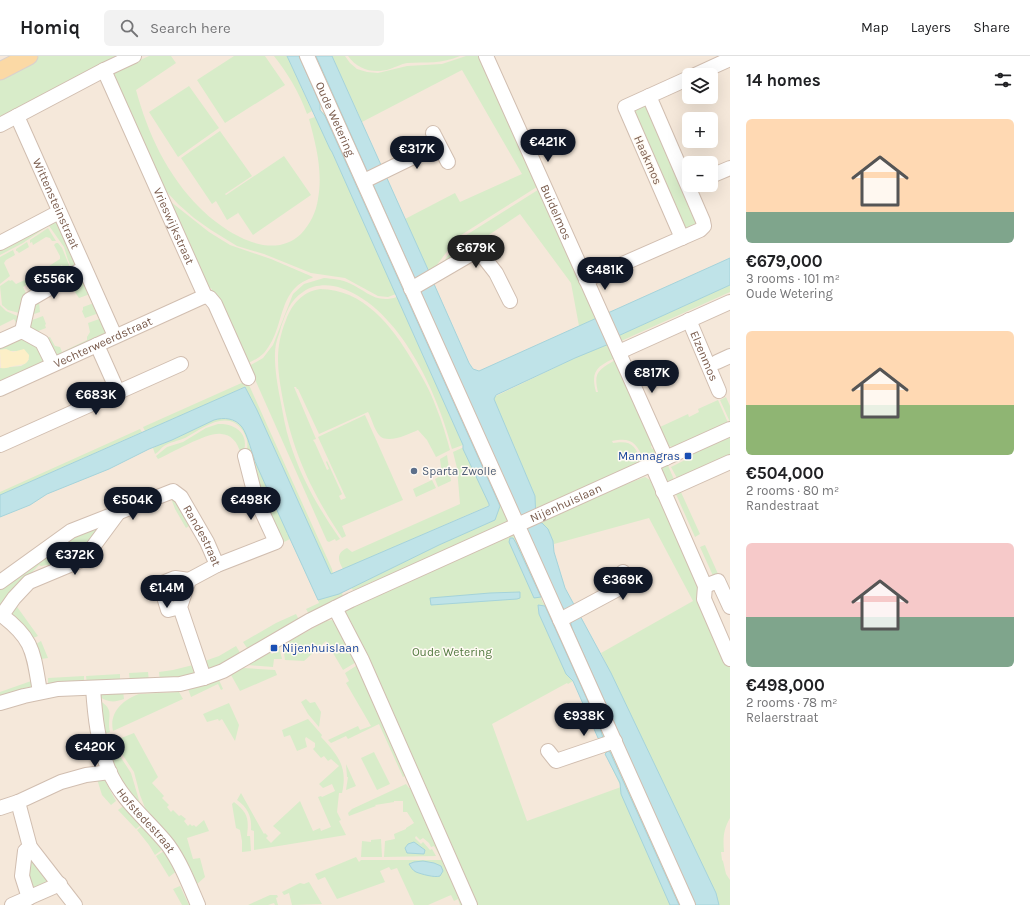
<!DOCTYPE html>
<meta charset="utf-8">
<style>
:root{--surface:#fff;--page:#f2f2f2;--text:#202124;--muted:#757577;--line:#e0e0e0;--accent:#111827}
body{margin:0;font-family:Karla,sans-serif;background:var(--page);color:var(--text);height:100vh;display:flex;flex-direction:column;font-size:15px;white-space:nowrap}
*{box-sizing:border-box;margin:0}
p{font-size:13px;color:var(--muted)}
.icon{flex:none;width:22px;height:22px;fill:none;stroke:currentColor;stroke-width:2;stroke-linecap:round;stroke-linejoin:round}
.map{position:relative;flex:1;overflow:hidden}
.panel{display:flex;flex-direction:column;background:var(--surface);width:300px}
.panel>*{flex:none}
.fabs{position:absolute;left:682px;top:12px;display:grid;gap:8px}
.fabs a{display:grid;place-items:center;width:36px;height:36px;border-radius:6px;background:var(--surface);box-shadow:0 4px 16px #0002;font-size:20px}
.price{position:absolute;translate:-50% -34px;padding:0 9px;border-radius:14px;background:var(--accent);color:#fff;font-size:13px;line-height:26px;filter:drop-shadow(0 1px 2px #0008)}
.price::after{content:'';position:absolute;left:50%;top:24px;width:12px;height:9px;margin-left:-6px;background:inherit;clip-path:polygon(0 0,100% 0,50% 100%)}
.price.selected{background:#222;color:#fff}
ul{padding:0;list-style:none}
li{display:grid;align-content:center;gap:8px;height:212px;padding:0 16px}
li span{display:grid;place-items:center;height:124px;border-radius:6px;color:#555}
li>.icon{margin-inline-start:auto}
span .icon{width:72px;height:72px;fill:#fffc;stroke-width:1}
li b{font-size:17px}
h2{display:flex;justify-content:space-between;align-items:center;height:48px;padding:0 16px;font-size:17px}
header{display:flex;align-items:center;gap:24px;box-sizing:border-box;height:56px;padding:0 20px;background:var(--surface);border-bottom:1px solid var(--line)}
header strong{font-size:19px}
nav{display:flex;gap:22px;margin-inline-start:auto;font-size:14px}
.search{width:280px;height:36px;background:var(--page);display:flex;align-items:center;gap:10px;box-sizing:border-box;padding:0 14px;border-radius:6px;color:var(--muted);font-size:15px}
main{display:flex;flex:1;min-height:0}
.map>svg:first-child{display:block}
.residential{fill:#f5e8da;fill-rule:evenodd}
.green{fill:#d8ecc9}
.sand{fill:#fcefc7}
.water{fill:#bfe3e8;stroke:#a5d3da}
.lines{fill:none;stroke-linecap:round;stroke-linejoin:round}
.minor-casing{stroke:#d1beb0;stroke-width:16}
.major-casing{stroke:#dad1cd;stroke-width:19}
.minor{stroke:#fff;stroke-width:14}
.major{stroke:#fbd9a5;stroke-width:17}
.transit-dot{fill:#1a4fb4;stroke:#fffaf3;stroke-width:1.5}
.service-dot{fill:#5c6f8a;stroke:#fffaf3;stroke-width:1.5}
.labels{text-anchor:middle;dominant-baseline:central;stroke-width:3;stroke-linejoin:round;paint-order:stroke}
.street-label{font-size:12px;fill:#7a5c4d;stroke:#fffaf3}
.transit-label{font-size:12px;fill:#164399;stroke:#fffaf3;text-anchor:end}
.service-label{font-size:12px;fill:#4e5e75;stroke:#fffaf3;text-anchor:start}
.park-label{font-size:12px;fill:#537a41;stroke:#fffaf3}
</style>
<header>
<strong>Homiq</strong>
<div class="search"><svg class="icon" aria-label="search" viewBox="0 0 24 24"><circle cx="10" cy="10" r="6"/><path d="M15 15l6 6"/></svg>Search here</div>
<nav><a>Map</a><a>Layers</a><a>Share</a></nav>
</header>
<main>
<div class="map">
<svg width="730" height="849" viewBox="0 0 730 849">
<rect width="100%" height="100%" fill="#fdf6ec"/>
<path class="residential" d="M0 0H730V849H0ZM689 19H711V41H689ZM689 63H711V85H689ZM689 107H711V129H689Z"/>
<path class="green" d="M39 0H118L99 9 0 61V20Z
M149 0H171L176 7 136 34C148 78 167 119 200 152 223 175 271 207 301 178 310 168 316 157 318 143 323 115 316 89 309 63L315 61 332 96 396 238 388 241 378 240 345 222 311 217 264 198 237 190 211 174 194 162 178 148 165 134 113 19 114 16Z
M234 0H265L285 29 225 67 197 24Z
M274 0H287L312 55 307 58C299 36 288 18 274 0Z
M311 0H316L368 117H364Z
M332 0H345L350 7 357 13 367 16 378 17 407 10 442 8 466 0H482L540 129 458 181 430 218 405 163 455 137 460 146 522 118 462 14 362 66Z
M348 0H460C442 8 426 6 407 7 401 8 396 11 390 13 374 18 358 14 348 0Z
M189 30 219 72 178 101 149 56Z
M646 49 700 167 685 175 630 55Z
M325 56 405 232 403 233 325 60 322 57Z
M220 75 252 120 225 138 226 139 284 100 311 139 253 179 237 155 238 157 227 164 216 145 212 148 181 102Z
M541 132 597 262 579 270 571 227 520 158 438 213 460 183Z
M171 146 209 176 230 189 271 203 313 221 312 222C276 233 286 273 264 297 259 302 253 305 246 308L209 235 212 234 211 232 207 233 204 228 207 227Z
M57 165 79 208 73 215 68 204 64 191 47 167Z
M45 169V172L23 187 0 199V190Z
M48 172 56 185H52L50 182 46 181 33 189 32 186 30 187V184Z
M27 186 29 191 19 197 17 195H16V193Z
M56 187H58L62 192 72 216 67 218 62 209 51 215 49 210 60 203V200L54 189Z
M13 194 15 199 6 204 4 207 10 220 0 228V201Z
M46 212 49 216 36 223 35 219Z
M76 220H84L92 236 90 238 79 242 73 233H67L65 227 42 240 43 242 39 246 40 256 28 260 30 249 34 243Z
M31 221 35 224 23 231 28 241 23 258 8 254 2 249 0 230 9 224 10 225 12 224 16 228Z
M324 222C333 223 341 223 349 227 367 235 375 248 397 241L463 389 452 393C438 338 400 252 341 232 329 228 314 228 303 236 290 244 286 257 281 271 280 277 277 282 276 288 273 303 277 327 280 342 283 357 285 372 290 387 301 422 319 453 340 483L336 485 335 483 329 486 327 485 249 310 263 302 273 289 293 238 304 228Z
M730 229V236L621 285 618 280Z
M320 233C363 233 392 270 412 304 421 319 430 334 436 351 442 365 446 380 450 394L436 401 427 384 418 374C409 378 387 389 379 379 374 373 372 363 368 356L319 378 298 333H297L296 331H294L316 383 313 384 315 387 327 414 329 413 326 406 327 405 342 438 339 440 341 444 346 442 318 381 365 359 403 444 342 470 346 480 342 482C311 435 292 395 282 339 277 311 275 291 286 264 292 248 302 236 320 233Z
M407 237 472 383H471L406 238Z
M94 247 99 257 85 262 82 255 83 254V251Z
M0 249 6 255 22 262 19 272 14 263 0 270Z
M43 260 46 268 45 269 46 272 33 277 27 266Z
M102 262 107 278 57 303 44 283 50 281 55 290 60 291 62 296 87 284V281L90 276 88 267Z
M19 279 41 289 45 306 0 329V312L21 310 26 307 29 303 16 295H8L6 293 0 294V287Z
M608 288 617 301C598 310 590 314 596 336H598C593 316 599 314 615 304L656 388 651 390 652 393 654 392 656 396 655 399 644 404C636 387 632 381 612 385L613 387C631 384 635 389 641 405L636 408 637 409 533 459 535 440 494 344V341L575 302Z
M246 325 249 329 332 513 333 518H331L257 354 245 331 145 375 143 371Z
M726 341 730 350V366L720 344Z
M718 344 729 369 685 389 683 386 672 391 669 390 660 371 688 358 689 361 699 356 698 353Z
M220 362 230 363 242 370 246 378 253 401 290 483 282 487 274 472 246 396C249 388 247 382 243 375 227 352 202 373 185 382 178 385 170 386 164 390 161 392 159 396 155 398L153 392 214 364Z
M218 368C234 367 249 377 244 394L240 396C238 387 231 378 221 378 207 376 172 397 158 403L156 400 167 391 183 386 206 372Z
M140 373 142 376 0 439V436Z
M730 378V399L677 422 671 411 687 403V402L690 401 688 397Z
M474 388 508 463 506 468 376 528 374 525 357 533 353 534 351 532 439 489 495 464 500 450 473 389Z
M464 391 463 393 489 448 488 450 343 513C338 505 336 497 347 492L352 496 460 448 457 412 453 396Z
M447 399 451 425 438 431 435 423 442 419 440 403Z
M667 407 675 426 668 429 660 414 662 411Z
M645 421 650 424 659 443 662 442 701 530 700 544 730 612V762C723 774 723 783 724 796H721L722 804 723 805 726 818 730 824V849H719L716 837 601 597 693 545 649 462 554 488 553 485 536 466 605 436Z
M432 424 436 432 416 441 413 433Z
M680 434 700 478 695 481 675 436Z
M174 441 179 453 189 470 186 472 175 453 171 442Z
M103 467 81 500 55 512 47 509 41 510 39 509 6 543 1 551 0 550V530L61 485Z
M512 479 515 480 542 541 541 542 543 547 546 549 606 681 600 686 603 681 600 672 544 549 538 552 539 558 566 618 573 625 568 628 567 627 492 668 527 765 621 731 603 693H611L681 849H475L346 560V554Z
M705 489 719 520 714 522 700 491Z
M181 527 174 550 167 532Z
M342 536 343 541 310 560 306 553 319 547 318 544Z
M15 548 38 580 33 582 22 567 10 557Z
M296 558 300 566 296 565 249 592V595L243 586 276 567Z
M332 564 334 566 335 564 358 605 343 614 326 585 304 605 285 604 283 591 289 588 288 586 326 565Z
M41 585 48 602 41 603 36 588Z
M236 590 242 600 210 613V615L202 606 219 600Z
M279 590 282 603H274L273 611 248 609 270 596 272 598 277 595 276 592Z
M359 608 407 719 403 721 379 668 348 683 346 680 331 687 328 684 358 670 360 674 371 670 346 627 349 625 345 617Z
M193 609 195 614 193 620 176 621 160 625 159 616 173 614Z
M243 612 275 614 277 619 240 635 231 619Z
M148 616 149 626H130L129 617Z
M120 618V627L87 628 86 620Z
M84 620V628L48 631V622Z
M34 624 35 627 29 634 28 631 0 640V636Z
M219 624 223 633 221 634 218 628 191 641 188 633Z
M123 635 124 643C113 647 107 646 98 640L100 638Z
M179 636 183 643 113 675C109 657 122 644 139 638Z
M97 643C117 654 106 660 110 676L103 678Z
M306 643 310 647 315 646 321 656 319 671 308 658 301 646Z
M229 647 239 669 235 685 222 663 219 665 218 663 207 666 203 658Z
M308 663 322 679 321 681C338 699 348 711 342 737H339L337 756 341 764 339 765 346 779 254 794V775L251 774C252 761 248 752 237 744L241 737 264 778 265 777 268 780 266 782 271 787 281 777 273 770 300 745 313 775 320 772 321 775 331 771 318 741 321 740 322 741 335 735 332 728 323 732 319 728 339 710 331 703 328 705 324 700 321 702 313 693 315 691V687L306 681 305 683 307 691 297 695 290 679 284 681 282 674Z
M134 677 158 721 152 727 164 740 162 742 169 749 167 751 171 756 173 754 179 760 181 759 186 763 184 765 188 770 190 768 192 770 194 769 196 771 204 764 209 775 187 782 193 803 200 802 205 821 196 829 147 757 140 739 134 716 118 692 116 684Z
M113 685 118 697 131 717 139 744 145 758 122 731 106 688Z
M374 696 390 728 377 734 361 702Z
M346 708 356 730 346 734 348 721H347Z
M103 721 116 745 111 749 102 739 97 723Z
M406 728 409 732H411L446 801 440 800 434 790 431 791 429 787 423 782 420 784 416 780 415 782 421 788 423 786 430 794 432 793 436 800 384 801 385 785 395 783 394 778 406 773V772L414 767 407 756H403V745H394V746L375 749 376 750 349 760 348 757 352 753Z
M234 746C248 757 249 762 247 780H250L251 795 242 796V785L240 774 236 772 232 748Z
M126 748 141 769 136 773 118 754Z
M142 770 163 793 155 799 149 789 137 774Z
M381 783 382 801H361L362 785 371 786V784Z
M164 795 178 814 169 821 156 800Z
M29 801 47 824 46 826 39 829 40 831H36L30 833 28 803Z
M356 801 359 806 361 804H447L467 849H460L458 843 454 845 451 839 428 849H414L397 812 391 814 389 811 380 815 385 826 337 843 325 821 318 824 315 818Z
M309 826 322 848 292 849 289 837 284 839 282 836 300 827 304 828Z
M180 830 189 849H182L173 833Z
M270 839H277L278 841 276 842 278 849H275L274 847 268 849H248Z"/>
<path class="sand" d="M6 293 13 296 24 293 29 299C29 310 21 308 13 310 9 311 6 313 1 312L0 294Z"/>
<path class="water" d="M287 0H299L320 48V54L325 60 500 450 495 464 439 489 339 538 318 544C298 500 277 455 257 410 252 399 248 379 242 371 235 362 224 361 214 364L172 384 149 393 109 413 47 438 30 449 0 461V439L245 331 257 354 331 518 489 450V448L463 393V389L332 96 330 93Z
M316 0H332L430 218 429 227 434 228 469 307 473 313 479 315 730 202V229L618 280 609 288 575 302 496 339 494 343 535 440 536 466 542 467 548 473 553 485 554 496 565 532 611 617 716 837 719 849H695L572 572 570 563 557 542Z
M510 482H513L516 487 541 541 534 542 509 486Z
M520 536V542L517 543 431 549 430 542 490 537Z
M538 549 545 550 600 672 603 682 599 683 598 682 573 625 566 618 539 558Z
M608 695 610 696 679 849H670L621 738 620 727 605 698Z
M414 786 425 794 424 798 407 797 405 792 408 788Z
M423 805 434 807 441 810 443 815 440 820C435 822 421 818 416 816 412 814 411 811 409 808L414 806Z"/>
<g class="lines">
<defs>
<g id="minor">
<path id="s1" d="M307 0 688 849"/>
<path id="s2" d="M486 0 666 402"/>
<path id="s3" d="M104 14 205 240 210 242 215 248 248 322"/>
<path d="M695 19 730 3"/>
<path id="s4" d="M17 60 115 280"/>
<path d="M0 69 104 14 134 0"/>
<path d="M433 77 448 106"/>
<path d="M711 120 730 112"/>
<path d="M364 125 438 89"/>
<path d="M682 182 625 51 689 22"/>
<path d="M0 187 59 156"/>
<path d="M586 224 700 174 704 170 703 165 649 40"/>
<path d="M411 233 478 194 496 217 510 245"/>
<path id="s5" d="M689 264 719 335"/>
<path d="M22 275 29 244 84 212"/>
<path d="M0 285 22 275 42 286 53 308"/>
<path d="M97 289 118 336"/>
<path d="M619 296 730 246"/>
<path d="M717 306 730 300"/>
<path id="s6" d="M0 333 205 240"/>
<path d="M0 389 181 308"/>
<path d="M652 409 705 530 704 543 730 603"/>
<path d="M663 436 730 406"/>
<path id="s7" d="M0 526 71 475 173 435 181 441 207 486 217 509"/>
<path d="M705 530 718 525 730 551"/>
<path d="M180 551 168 554 160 528 175 522 189 524"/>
<path d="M335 552 362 604 470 849"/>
<path d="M0 558C34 583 33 596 40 636"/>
<path d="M2 559 14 542 29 526 84 503 118 457"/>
<path d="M560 564 629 527 623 516"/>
<path d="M204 622 180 551 189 524 217 509 276 486 256 443 245 400"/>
<path id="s8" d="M93 632C95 661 98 688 109 715 122 745 148 764 168 789 181 807 189 828 198 849"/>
<path id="s9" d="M0 647 24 640 58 633 180 628 204 622 223 615 309 565 351 544 730 373"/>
<path d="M548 695 556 705 615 685"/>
<path d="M0 752 18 746"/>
<path d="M29 842 22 820 25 795 30 791"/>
<path d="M12 849 60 828"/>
<path d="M75 849 30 791 18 746 61 726 86 719 110 716"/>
</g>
<path id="major" d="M0 15 29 0"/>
</defs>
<use href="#minor" class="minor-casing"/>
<use href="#major" class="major-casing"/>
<use href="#minor" class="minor"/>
<use href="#major" class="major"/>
</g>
<g class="transit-dot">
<rect x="684" y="396" width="8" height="8" rx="2"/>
<rect x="270" y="588" width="8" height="8" rx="2"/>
</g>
<circle class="service-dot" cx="414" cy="415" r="4"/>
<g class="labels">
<g class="street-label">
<text stroke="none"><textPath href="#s1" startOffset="69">Oude Wetering</textPath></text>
<text transform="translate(648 104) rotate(66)">Haakmos</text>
<text stroke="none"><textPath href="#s4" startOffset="96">Wittensteinstraat</textPath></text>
<text stroke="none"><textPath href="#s2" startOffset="171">Buidelmos</textPath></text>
<text stroke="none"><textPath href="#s3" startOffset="171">Vrieswijkstraat</textPath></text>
<text stroke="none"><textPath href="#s6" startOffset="113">Vechterweerdstraat</textPath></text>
<text stroke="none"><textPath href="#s5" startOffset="39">Elzenmos</textPath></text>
<text stroke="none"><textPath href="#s9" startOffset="609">Nijenhuislaan</textPath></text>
<text stroke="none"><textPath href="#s7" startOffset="251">Randestraat</textPath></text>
<text stroke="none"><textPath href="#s8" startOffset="147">Hofstedestraat</textPath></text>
</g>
<g class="transit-label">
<text x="680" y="400">Mannagras</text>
<text x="282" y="592" text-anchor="start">Nijenhuislaan</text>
</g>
<g class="service-label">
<text x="422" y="415">Sparta Zwolle</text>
</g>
<g class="park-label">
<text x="452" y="596">Oude Wetering</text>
</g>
</g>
</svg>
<div class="fabs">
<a><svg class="icon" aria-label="layers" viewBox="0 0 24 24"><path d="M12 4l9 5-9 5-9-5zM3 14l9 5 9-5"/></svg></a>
<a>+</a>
<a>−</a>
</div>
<b class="price" style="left:548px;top:107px">€421K</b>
<b class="price" style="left:417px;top:114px">€317K</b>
<b class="price selected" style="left:476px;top:213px">€679K</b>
<b class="price" style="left:605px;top:235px">€481K</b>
<b class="price" style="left:54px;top:244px">€556K</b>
<b class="price" style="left:652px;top:338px">€817K</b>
<b class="price" style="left:96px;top:360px">€683K</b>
<b class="price" style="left:133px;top:465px">€504K</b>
<b class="price" style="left:251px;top:465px">€498K</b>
<b class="price" style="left:75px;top:520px">€372K</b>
<b class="price" style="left:623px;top:545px">€369K</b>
<b class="price" style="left:167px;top:553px">€1.4M</b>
<b class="price" style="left:584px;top:681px">€938K</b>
<b class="price" style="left:95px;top:712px">€420K</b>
</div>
<section class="panel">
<h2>14 homes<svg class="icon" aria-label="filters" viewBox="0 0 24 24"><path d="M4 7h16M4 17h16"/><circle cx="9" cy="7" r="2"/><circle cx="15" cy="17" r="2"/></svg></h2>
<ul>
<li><span style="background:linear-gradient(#ffd9b3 75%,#7fa58c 0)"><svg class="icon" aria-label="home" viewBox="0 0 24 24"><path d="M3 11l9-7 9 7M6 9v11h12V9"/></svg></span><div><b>€679,000</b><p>3 rooms · 101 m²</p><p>Oude Wetering</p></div></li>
<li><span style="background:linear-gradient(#ffd9b3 60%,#8fb573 0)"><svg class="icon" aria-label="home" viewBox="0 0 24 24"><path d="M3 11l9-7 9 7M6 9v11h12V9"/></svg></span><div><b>€504,000</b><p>2 rooms · 80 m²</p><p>Randestraat</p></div></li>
<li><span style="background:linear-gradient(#f6c9c9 60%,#7fa58c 0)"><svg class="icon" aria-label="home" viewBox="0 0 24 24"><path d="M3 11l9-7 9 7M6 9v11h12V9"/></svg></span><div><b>€498,000</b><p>2 rooms · 78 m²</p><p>Relaerstraat</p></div></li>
</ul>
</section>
</main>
